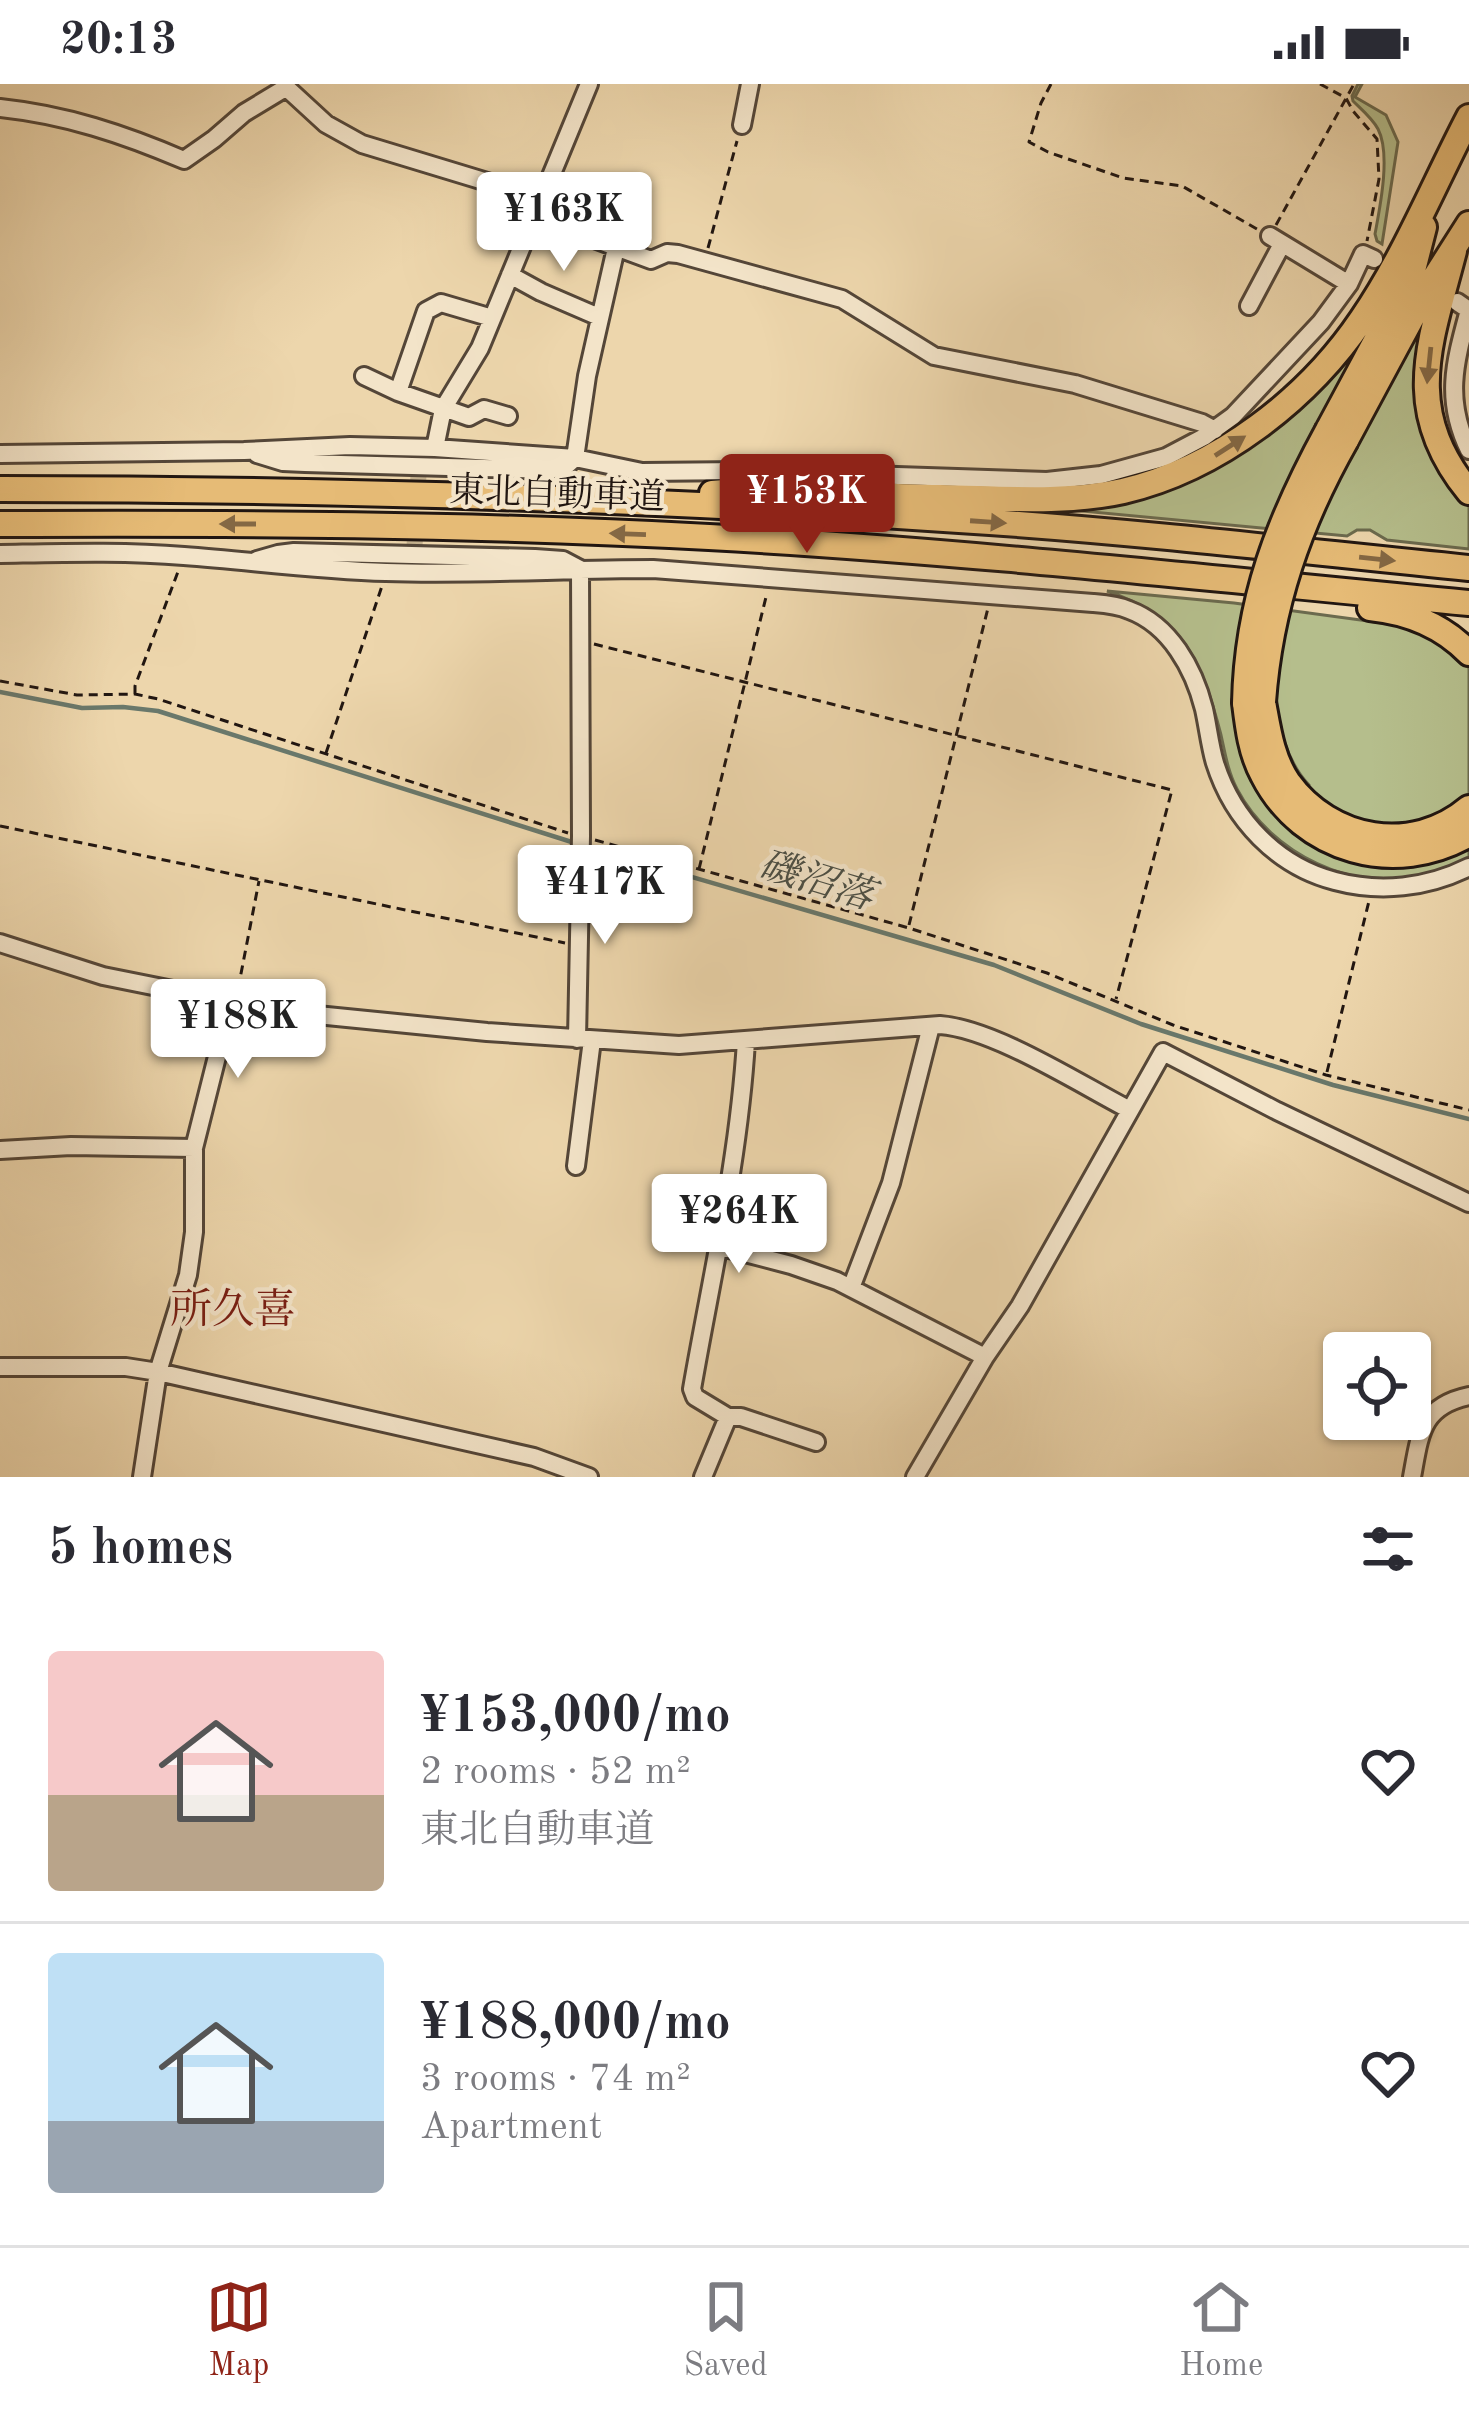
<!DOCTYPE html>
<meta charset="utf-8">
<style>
:root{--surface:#fff;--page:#f7f7f7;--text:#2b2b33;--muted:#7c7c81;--line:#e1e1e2;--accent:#8f2418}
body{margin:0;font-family:"Old Standard TT","Noto Serif JP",serif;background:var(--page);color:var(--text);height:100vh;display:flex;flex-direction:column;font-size:45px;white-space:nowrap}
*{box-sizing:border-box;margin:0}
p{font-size:39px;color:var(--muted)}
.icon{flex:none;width:66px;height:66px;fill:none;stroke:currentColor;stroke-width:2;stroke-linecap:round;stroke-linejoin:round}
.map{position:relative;height:1393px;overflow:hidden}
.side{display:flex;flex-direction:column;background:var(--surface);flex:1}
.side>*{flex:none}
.tools{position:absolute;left:1323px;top:1248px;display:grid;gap:24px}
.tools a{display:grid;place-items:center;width:108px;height:108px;border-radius:12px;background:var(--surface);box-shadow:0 3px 9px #0004;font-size:60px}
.price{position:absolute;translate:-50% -102px;padding:0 27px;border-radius:12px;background:#fff;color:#222;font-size:39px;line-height:78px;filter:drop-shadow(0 3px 6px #0008)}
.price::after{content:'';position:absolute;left:50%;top:72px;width:36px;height:27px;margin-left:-18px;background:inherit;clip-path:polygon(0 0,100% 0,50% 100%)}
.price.current{background:var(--accent);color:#fff}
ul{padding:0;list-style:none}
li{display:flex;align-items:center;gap:36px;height:300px;padding:0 48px}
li+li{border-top:3px solid var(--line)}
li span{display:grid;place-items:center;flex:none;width:336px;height:240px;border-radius:12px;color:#555}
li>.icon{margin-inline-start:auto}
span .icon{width:144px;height:144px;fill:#fffc;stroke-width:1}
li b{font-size:51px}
h2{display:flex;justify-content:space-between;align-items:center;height:144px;padding:0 48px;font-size:51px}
.status{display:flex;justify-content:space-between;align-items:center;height:84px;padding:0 60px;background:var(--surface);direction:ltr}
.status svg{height:33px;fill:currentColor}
.dock{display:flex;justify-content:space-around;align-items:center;height:168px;border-top:3px solid var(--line);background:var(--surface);font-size:33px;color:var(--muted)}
.dock a{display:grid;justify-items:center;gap:6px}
.dock .current{color:var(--accent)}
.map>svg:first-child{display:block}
.green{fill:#b5be8c;stroke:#6b6a4e;stroke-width:3}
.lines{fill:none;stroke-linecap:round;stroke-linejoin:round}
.stream{stroke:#69786b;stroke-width:4.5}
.minor-tunnel{stroke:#c4b08d;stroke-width:16;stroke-dasharray:16 8;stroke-linecap:butt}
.minor-casing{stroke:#544638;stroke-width:22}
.highway-casing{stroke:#211611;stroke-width:30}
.path{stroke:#211611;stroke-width:3;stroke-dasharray:9 6;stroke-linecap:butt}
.minor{stroke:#f3e4c9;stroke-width:16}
.highway{stroke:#e6bb76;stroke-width:24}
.highway-bridge-casing{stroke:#211611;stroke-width:30;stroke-linecap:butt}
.highway-bridge{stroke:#e6bb76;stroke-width:24}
.oneway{fill:#846844}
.labels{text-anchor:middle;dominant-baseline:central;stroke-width:9;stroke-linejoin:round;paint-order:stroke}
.street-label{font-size:36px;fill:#211611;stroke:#f3e4c9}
.water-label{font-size:39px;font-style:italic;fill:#4b4f46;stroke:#f3e4c9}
.quarter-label{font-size:42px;fill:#7a1f14;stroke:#f3e4c9}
</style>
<div class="status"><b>20:13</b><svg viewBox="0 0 49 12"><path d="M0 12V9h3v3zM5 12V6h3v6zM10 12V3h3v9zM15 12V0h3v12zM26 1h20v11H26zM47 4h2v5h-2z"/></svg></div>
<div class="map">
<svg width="1469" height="1393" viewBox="0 0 1469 1393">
<rect width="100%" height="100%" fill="#edd6ac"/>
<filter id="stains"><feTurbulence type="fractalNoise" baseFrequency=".00167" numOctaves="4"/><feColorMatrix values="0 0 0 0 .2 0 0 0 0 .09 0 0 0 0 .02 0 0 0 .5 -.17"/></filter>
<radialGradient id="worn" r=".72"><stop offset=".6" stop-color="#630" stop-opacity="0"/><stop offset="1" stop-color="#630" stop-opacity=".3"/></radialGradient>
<path class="green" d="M1358 0H1362L1355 13 1386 31 1398 58 1382 160 1377 157 1375 150C1380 123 1391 70 1378 45 1373 35 1361 25 1353 17L1352 12Z
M1400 195 1435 210 1417 281 1469 415V465L1387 456 1370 446H1357L1347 452 1071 426 1072 422 1221 377Z
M1107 507 1234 519 1390 540 1422 548 1447 563 1469 584V712C1438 740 1395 748 1355 736 1337 731 1322 716 1308 705L1309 701C1287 678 1275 637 1276 606L1233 605C1235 630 1235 656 1244 680 1267 744 1339 791 1407 782 1429 779 1449 769 1469 761V774C1455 780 1441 788 1426 792 1354 810 1271 770 1237 705 1228 688 1225 669 1221 651 1202 578 1184 533 1107 507Z"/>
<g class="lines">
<path class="stream" d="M0 608 82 624 123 623 158 627 578 760
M589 763 994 881 1141 940 1333 1001 1469 1035"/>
<path class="minor-tunnel" d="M414 471 419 382"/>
<defs>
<path id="minor" d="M0 24C66 31 123 50 184 76L214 55 244 29 282 6H289L326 40 362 60 497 101 537 121 545 132 578 149 651 176 667 169 678 170 842 215 934 272 1075 300 1202 339 1215 346
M742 41 750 0
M1270 152 1349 200
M510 191 541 208 599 233
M1457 218 1469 226C1455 278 1444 315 1469 366
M1249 222 1282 160
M364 292 398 308 469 333 484 325 508 332
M398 308 426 227 441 219 492 234
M435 364 443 325 480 264 589 0
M0 370 244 367 350 362 435 364 575 374 642 388 744 387 1047 397 1101 391 1166 373 1204 353 1233 332 1321 238 1349 200 1363 170 1374 175
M257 370 283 378 305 379 550 386 566 382 575 374
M575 374 587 292 616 164
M0 470C61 469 123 467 184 472 251 477 318 486 386 488 475 491 564 485 653 485L1093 519C1105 520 1118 521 1129 526 1170 541 1194 585 1204 625 1208 643 1210 662 1215 679 1233 736 1277 782 1335 797 1380 809 1427 804 1469 783
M257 476 278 470 294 468 535 474 563 476 580 485 581 752 577 955
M0 859 103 892 277 927 487 948 679 961 940 941C994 945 1078 999 1128 1025
M0 1066 71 1062 194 1064
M576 1082 592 956
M718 1162 791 1181 837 1197 985 1273
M851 1204 891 1099 931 942
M0 1283H126L158 1288 534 1373 589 1393
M728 1333H741L816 1358
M142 1393 158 1288 188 1191 194 1148V1064L231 917
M703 1393 728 1333 695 1313 692 1305C712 1190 739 1075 746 957
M915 1393 985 1273 1020 1222 1163 968 1277 1027 1469 1119
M1412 1393C1420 1350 1421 1322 1469 1312"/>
<path id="highway" d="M1454 167C1430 260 1401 325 1469 408
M1328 346 1412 190 1424 143
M1346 356 1425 209 1469 140
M0 405C330 405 660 415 990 438 1150 449 1309 468 1469 484
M712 409C788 403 864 413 940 413 999 414 1065 420 1123 407 1218 385 1308 315 1362 235 1405 172 1434 100 1469 33
M0 440C236 439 473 440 709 453 963 467 1216 495 1469 519
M1370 524C1409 528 1442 541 1469 569
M1263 618C1268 645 1272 675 1288 698 1331 757 1412 772 1469 724
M1245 619C1248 644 1251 669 1263 691 1302 768 1396 793 1469 750"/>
</defs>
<use href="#minor" class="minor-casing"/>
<use href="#highway" class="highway-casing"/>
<path class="path" d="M1051 0 1041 19 1029 58 1048 68 1123 94 1182 102 1257 145
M1320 0 1346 14 1353 27 1377 55 1379 95 1367 157
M1276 141 1354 0
M708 164 737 57
M594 560 1172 706 1116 915
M0 597 77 611 135 610 158 615 568 749
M135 610V602L179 485
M326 669 382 502
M0 742 565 859
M595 756 909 844 1047 889 1173 941 1271 973 1326 991 1469 1026
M699 785 767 509
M909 841 988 524
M238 905 259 797
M1327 988 1369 817"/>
<use href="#minor" class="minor"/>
<use href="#highway" class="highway"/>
<defs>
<path id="highway-bridge" d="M1263 618C1270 522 1299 439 1346 356
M1245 619C1247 516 1279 436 1328 346"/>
</defs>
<use href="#highway-bridge" class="highway-bridge-casing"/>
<use href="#highway-bridge" class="highway-bridge"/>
</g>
<defs><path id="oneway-solid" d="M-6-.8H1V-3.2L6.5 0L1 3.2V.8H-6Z" transform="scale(3)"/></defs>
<g class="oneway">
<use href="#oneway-solid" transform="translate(1429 281) rotate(96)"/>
<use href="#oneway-solid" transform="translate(1230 362) rotate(-33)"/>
<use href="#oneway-solid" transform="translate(988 438) rotate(4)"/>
<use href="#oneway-solid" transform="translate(238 440) rotate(-180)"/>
<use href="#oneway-solid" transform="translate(628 450) rotate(-178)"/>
<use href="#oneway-solid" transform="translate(1377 475) rotate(6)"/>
</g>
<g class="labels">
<g class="street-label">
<text transform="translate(557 412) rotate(2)">東北自動車道</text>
</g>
<g class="water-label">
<text transform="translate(816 798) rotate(17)">磯沼落</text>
</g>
<g class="quarter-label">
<text x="233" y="1228">所久喜</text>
</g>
</g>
<rect width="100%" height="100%" filter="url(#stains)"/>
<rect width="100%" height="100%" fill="url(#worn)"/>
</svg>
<div class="tools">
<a><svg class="icon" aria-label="locate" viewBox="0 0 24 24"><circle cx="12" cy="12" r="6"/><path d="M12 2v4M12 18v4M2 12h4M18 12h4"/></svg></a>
</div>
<b class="price" style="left:564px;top:190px">¥163K</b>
<b class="price current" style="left:807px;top:472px">¥153K</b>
<b class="price" style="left:605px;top:863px">¥417K</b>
<b class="price" style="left:238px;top:997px">¥188K</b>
<b class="price" style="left:739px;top:1192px">¥264K</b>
</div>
<section class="side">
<h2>5 homes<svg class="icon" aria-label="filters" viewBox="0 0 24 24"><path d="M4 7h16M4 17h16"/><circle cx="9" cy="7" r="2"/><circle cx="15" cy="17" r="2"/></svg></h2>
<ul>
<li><span style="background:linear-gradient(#f6c9c9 60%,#b9a48a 0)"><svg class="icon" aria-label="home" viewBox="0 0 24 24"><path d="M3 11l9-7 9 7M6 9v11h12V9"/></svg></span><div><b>¥153,000/mo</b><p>2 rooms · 52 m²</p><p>東北自動車道</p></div><svg class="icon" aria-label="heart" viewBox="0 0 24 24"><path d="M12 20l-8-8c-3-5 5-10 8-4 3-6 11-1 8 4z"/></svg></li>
<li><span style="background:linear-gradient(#bfe0f5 70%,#9aa5b1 0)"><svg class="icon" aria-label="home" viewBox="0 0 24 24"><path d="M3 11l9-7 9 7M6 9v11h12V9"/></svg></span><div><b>¥188,000/mo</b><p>3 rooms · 74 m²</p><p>Apartment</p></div><svg class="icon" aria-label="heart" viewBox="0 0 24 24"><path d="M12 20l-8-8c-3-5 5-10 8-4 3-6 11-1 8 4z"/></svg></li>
</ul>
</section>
<nav class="dock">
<a class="current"><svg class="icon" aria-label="map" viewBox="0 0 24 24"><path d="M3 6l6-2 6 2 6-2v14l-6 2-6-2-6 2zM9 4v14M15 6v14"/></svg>Map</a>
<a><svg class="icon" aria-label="saved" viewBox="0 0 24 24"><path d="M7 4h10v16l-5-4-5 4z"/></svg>Saved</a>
<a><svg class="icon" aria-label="home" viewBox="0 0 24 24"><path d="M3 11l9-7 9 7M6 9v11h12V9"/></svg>Home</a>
</nav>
